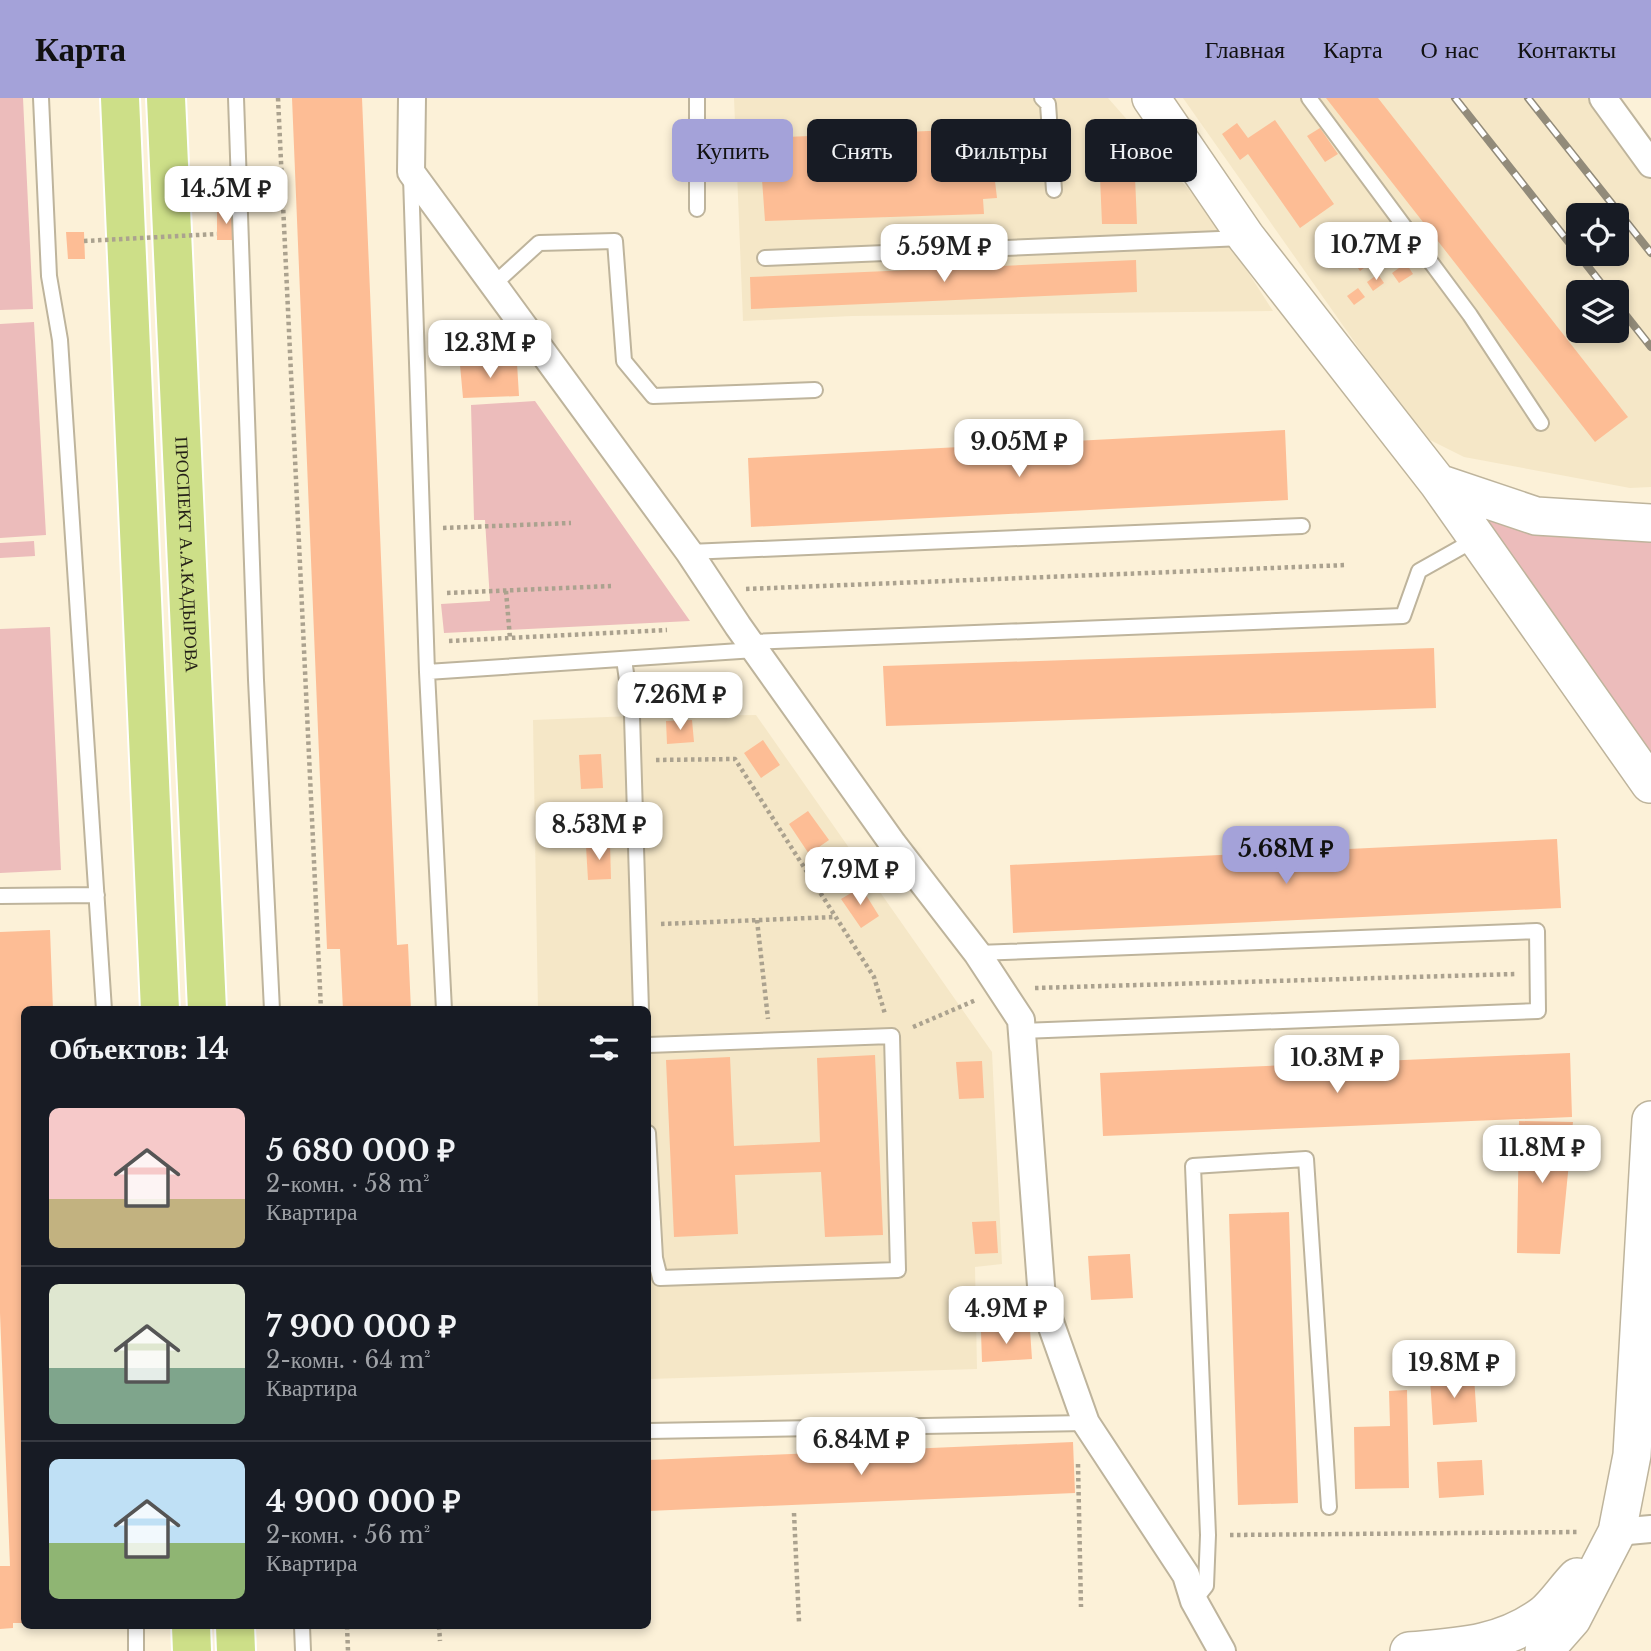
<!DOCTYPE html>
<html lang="ru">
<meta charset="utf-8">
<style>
:root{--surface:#171b24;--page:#20242c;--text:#f1f3f6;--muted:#9ea1a6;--line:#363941;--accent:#a4a2d9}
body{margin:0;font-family:"Libre Baskerville",serif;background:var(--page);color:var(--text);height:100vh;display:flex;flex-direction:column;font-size:26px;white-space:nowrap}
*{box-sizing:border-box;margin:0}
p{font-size:23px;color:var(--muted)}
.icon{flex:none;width:38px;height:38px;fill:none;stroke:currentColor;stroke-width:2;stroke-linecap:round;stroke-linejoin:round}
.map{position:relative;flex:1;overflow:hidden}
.panel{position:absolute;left:21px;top:908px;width:630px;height:623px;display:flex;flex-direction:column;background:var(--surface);border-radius:10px;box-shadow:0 4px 10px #0003}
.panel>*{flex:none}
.banner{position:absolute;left:672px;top:21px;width:665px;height:63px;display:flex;gap:14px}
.fabs{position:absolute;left:1566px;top:105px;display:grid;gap:14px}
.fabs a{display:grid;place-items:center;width:63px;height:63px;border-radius:10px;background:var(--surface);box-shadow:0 4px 10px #0003;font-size:35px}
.price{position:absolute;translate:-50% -60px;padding:0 16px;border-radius:14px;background:#fff;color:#222;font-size:23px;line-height:46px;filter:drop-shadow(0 2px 4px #0008)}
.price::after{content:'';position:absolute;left:50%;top:42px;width:21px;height:16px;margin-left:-10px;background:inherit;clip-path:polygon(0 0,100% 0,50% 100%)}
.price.on{background:var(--accent);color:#111}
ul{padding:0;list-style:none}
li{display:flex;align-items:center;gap:21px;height:175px;padding:0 28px}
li+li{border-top:2px solid var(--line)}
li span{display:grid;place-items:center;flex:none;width:196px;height:140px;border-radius:10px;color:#555}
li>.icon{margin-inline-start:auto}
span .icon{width:84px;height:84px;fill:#fffc;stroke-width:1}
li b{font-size:30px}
h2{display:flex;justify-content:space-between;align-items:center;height:84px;padding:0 28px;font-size:30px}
.tag{padding:0 24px;border-radius:10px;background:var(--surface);box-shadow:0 4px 10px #0003;font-size:24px;line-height:63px}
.tag.on{background:var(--accent);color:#111}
header{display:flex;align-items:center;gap:42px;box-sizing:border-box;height:98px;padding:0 35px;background:var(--accent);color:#111}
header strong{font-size:33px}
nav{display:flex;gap:38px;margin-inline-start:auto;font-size:24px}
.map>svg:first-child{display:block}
.built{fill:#f5e7c7;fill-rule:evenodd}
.green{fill:#ecbcbb}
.building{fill:#fdbd95}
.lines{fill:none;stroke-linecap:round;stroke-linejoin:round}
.lane-casing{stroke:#beb49c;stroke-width:18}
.street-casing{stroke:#beb49c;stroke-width:30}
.secondary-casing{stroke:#beb49c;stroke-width:40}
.primary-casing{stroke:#fff;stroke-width:42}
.path{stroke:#aba28f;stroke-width:4.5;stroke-dasharray:3.5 3.5;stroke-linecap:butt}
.lane{stroke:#fff;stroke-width:14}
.street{stroke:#fff;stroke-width:26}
.secondary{stroke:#fff;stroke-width:37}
.primary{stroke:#cddf88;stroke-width:38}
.rail-casing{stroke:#928b7a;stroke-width:8}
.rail{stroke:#fff;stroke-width:5;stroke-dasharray:16;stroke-linecap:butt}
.path-bridge{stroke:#aba28f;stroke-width:4.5;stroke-dasharray:3.5 3.5;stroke-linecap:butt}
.labels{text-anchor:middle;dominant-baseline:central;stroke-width:7;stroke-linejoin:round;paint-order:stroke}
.street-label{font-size:18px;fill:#252118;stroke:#fff}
</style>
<header>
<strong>Карта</strong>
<nav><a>Главная</a><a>Карта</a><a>О нас</a><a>Контакты</a></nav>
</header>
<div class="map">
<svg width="1651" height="1553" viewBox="0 0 1651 1553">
<rect width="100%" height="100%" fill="#fcf1d8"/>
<path class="built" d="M734 0H1108L1212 118 1273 213 852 218 743 223Z
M1183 0H1588L1651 81V389L1630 390 1464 359 1420 337ZM1578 117H1617V156H1578ZM1578 194H1617V233H1578Z
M756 617 992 954 1002 1166 975 1169 977 1271 648 1281V912H538L533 622 632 618Z"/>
<path class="green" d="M0 0H23L33 211 0 212Z
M34 224 46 437 0 440V226Z
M535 303 690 523 444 535 441 506 490 503 485 422H474L471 307Z
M1438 385 1651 425V669Z
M34 443 35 458 0 460V445Z
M50 529 61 772 0 775V531Z"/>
<path class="building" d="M292 0H362L397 847 408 846 411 912H343L340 851H327Z
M1326 0H1378L1628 319 1595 344Z
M1275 22 1334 106 1300 130 1248 56 1240 62 1222 36 1237 25 1248 40Z
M1320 30 1338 56 1325 64 1307 38Z
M976 31 979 59 992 58 997 100 983 101 984 116 765 123 759 40Z
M1133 31 1137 126H1102L1098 32Z
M217 113H235L236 142H217Z
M66 134H84L85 161H68Z
M1351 135 1357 144 1344 153 1338 144Z
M1330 150 1336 158 1325 166 1319 158Z
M1365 154 1372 164 1360 173 1353 163Z
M1136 162 1137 194 751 211 750 179Z
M1406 165 1413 176 1399 185 1392 175Z
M1378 176 1384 185 1373 193 1367 184Z
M1358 190 1365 199 1354 207 1347 198Z
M517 265 519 298 463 300 460 267Z
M1285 332 1288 402 751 429 748 360Z
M1434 550 1436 610 886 628 883 568Z
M692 622 694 644 667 646 666 623Z
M763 642 780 667 761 680 744 655Z
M601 656 603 690 581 691 579 657Z
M808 713 829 742 809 756 789 726Z
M1557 741 1561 810 1013 835 1010 767Z
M610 746 611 781 588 782 586 748Z
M861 789 879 818 861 830 841 801Z
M50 832 53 912H24V1525H13V1530L0 1531V1468H10L0 1215V834Z
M1570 955 1572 1019 1103 1038 1100 975Z
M875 957 883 1137 825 1139 821 1074 735 1077 738 1136 674 1139 666 962 730 959 734 1048 820 1044 817 960Z
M982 963 984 1000 959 1001 956 964Z
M1519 1023 1573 1024 1560 1156 1517 1155Z
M1289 1114 1298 1405 1238 1407 1229 1116Z
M996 1123 998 1155 975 1156 972 1124Z
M1130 1156 1133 1200 1091 1202 1088 1158Z
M1030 1232 1032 1261 982 1264 981 1234Z
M1474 1278 1477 1324 1433 1327 1430 1281Z
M1407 1292 1409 1390 1355 1391 1354 1329 1390 1328 1389 1293Z
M1073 1344 1075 1395 648 1413V1362Z
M1482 1362 1484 1397 1439 1400 1437 1364Z"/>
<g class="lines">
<defs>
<path id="lane" d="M41 0 49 178 60 242 104 912
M236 0 256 582 272 912
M697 0V111
M1042 0 1048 6 1054 92
M1309 0 1470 217 1541 325
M411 79 427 574 444 912
M765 160 1243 140
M493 187 539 145 615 143 624 263 653 298 815 292
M689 454 1302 428
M749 544 1403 518 1419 473 1476 441
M624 561 632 618 641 912
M427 574 755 552
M0 798 97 797
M977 855 1537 833 1538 913 1022 933
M648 947 892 938 898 1172 660 1180 655 1160 648 1035
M648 1333 1086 1325
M1194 1503 1206 1488 1208 1437 1193 1068 1306 1061 1329 1409
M302 1528 303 1553
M136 1553V1528"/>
<path id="street" d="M412 0 411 74 689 454 738 528 893 746 977 855 1021 922 1042 1201 1086 1325 1186 1477 1194 1503 1222 1553
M1603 0 1651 66
M1617 1434 1651 1431"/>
<path id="secondary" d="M1151 0 1246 139 1438 385 1650 686
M1438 385 1536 418 1651 425
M1409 1553C1458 1549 1503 1547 1544 1516 1556 1506 1566 1490 1577 1479
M1544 1553 1572 1521 1617 1434 1632 1357 1651 1022"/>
<g id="primary">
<path d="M120 0 160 912"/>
<path id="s1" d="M166 0 207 912"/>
<path d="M191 1528 192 1553"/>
<path d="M235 1528 236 1553"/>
</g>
</defs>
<use href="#lane" class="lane-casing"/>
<use href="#street" class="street-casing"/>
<use href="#secondary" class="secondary-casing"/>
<use href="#primary" class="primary-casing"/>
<path class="path" d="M278 0 321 912
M443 430 571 425
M746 491 1347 467
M506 493 510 540
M447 495 611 488
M449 543 667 532
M656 662 735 661 874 879 885 916
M757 822 768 921
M661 826 835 819
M1035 890 1516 876
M913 929 976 902
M1078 1366 1081 1509
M794 1415 799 1524
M1230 1437 1578 1434
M347 1528 348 1553
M439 1528 440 1543"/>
<use href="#lane" class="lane"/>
<use href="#street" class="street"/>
<use href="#secondary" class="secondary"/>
<use href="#primary" class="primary"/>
<defs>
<path id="rail" d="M1455 0 1608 194
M1528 0 1651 155
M1617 206 1651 249"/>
</defs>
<use href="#rail" class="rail-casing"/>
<use href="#rail" class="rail"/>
<path class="path-bridge" d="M84 143 217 136"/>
</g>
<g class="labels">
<g class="street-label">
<text stroke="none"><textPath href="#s1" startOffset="457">ПРОСПЕКТ А.А.КАДЫРОВА</textPath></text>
</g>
</g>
</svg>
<div class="fabs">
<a><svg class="icon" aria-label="locate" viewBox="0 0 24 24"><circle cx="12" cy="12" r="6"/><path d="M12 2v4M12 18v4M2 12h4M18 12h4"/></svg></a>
<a><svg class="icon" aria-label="layers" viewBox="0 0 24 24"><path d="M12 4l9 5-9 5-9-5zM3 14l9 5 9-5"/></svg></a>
</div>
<b class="price" style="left:226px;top:128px">14.5M ₽</b>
<b class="price" style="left:1376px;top:184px">10.7M ₽</b>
<b class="price" style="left:944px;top:186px">5.59M ₽</b>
<b class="price" style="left:490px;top:282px">12.3M ₽</b>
<b class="price" style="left:1019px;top:381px">9.05M ₽</b>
<b class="price" style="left:680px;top:634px">7.26M ₽</b>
<b class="price" style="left:599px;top:764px">8.53M ₽</b>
<b class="price on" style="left:1286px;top:788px">5.68M ₽</b>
<b class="price" style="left:860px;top:809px">7.9M ₽</b>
<b class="price" style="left:1337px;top:997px">10.3M ₽</b>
<b class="price" style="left:1542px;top:1087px">11.8M ₽</b>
<b class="price" style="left:1006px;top:1248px">4.9M ₽</b>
<b class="price" style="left:1454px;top:1302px">19.8M ₽</b>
<b class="price" style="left:861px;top:1379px">6.84M ₽</b>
<div class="banner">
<a class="tag on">Купить</a>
<a class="tag">Снять</a>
<a class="tag">Фильтры</a>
<a class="tag">Новое</a>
</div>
<section class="panel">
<h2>Объектов: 14<svg class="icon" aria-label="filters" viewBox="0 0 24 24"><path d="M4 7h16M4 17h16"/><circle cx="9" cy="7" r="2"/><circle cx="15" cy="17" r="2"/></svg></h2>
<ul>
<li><span style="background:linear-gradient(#f6c9c9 65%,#c2b280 0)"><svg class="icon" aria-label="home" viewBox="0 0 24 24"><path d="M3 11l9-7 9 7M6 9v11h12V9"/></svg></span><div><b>5 680 000 ₽</b><p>2-комн. · 58 m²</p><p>Квартира</p></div></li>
<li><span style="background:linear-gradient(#dfe7d0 60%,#7fa58c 0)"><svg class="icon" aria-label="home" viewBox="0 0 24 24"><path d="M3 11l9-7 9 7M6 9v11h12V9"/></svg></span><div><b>7 900 000 ₽</b><p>2-комн. · 64 m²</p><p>Квартира</p></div></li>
<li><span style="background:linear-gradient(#bfe0f5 60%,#8fb573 0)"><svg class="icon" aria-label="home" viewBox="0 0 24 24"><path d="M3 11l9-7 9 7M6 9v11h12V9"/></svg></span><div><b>4 900 000 ₽</b><p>2-комн. · 56 m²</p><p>Квартира</p></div></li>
</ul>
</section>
</div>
